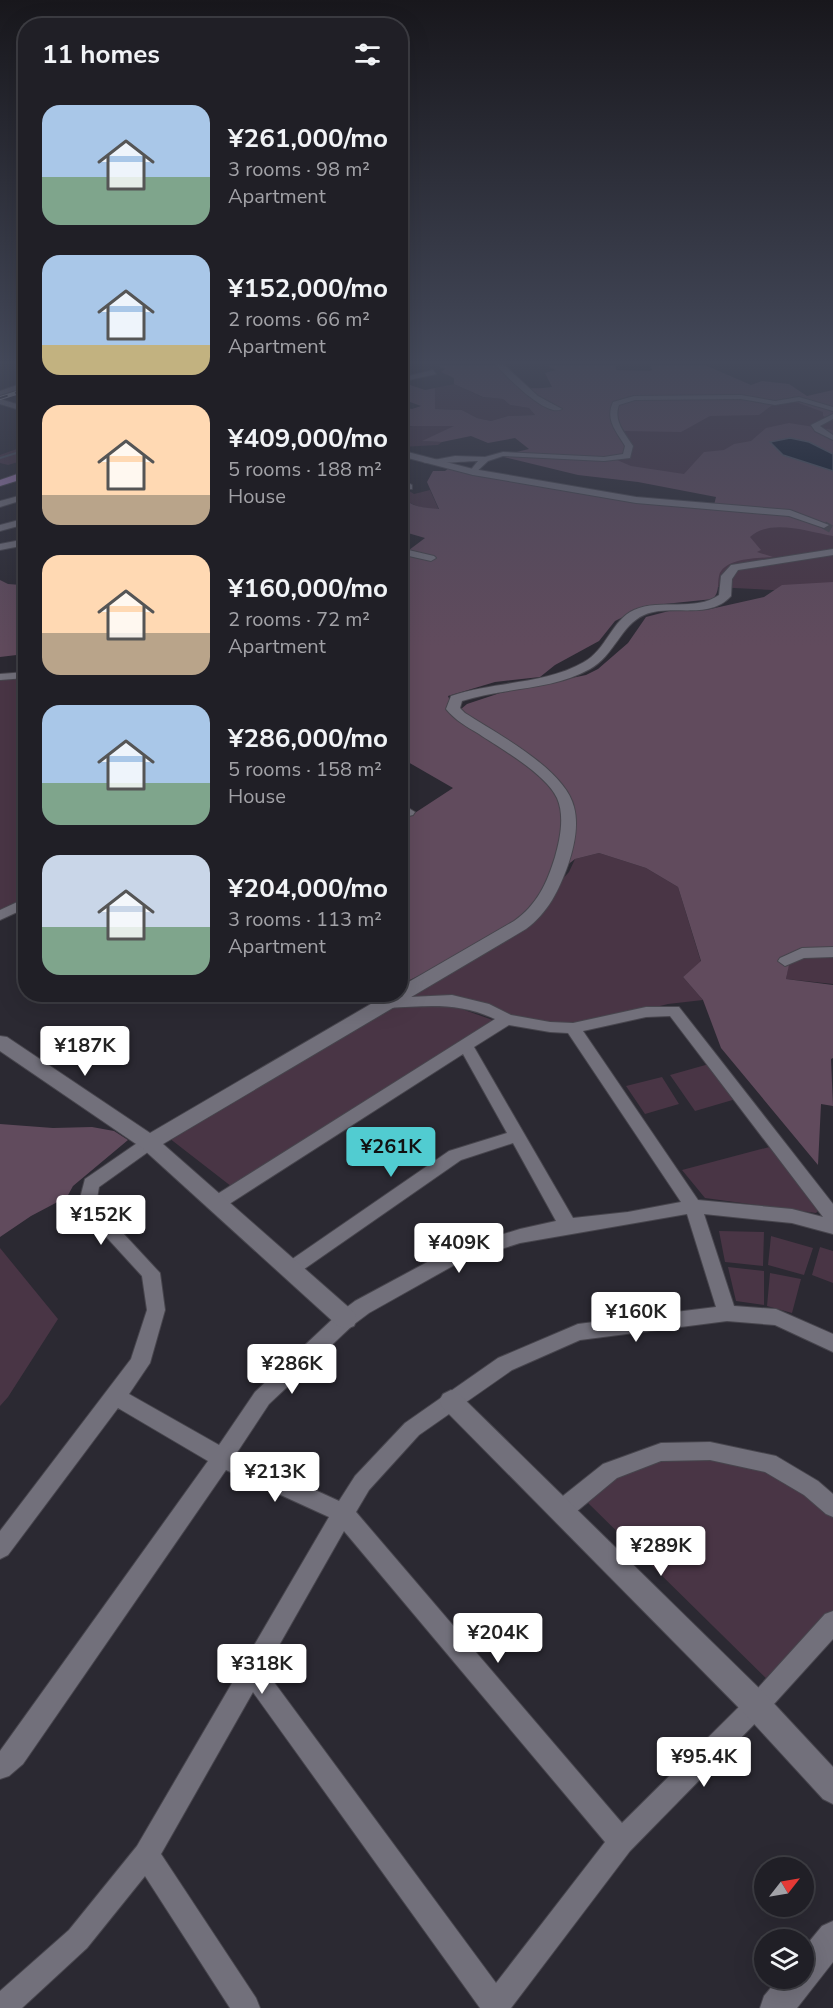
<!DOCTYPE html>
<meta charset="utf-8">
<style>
:root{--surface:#201f26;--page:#28272e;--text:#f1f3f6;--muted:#a2a2a7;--line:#3d3d43;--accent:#51ccd1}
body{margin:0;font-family:"Nunito Sans",sans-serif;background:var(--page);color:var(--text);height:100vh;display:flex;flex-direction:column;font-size:22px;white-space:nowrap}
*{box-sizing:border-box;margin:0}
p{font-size:20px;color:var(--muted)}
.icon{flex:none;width:33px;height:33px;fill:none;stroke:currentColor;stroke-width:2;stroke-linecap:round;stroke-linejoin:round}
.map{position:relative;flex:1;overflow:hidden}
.side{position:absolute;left:18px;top:18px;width:390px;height:984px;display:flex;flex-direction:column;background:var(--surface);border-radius:24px;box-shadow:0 6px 24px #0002,0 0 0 2px var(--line)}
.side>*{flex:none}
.needle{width:39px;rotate:59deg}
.tools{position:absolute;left:754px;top:1857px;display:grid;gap:12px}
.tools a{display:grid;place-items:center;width:60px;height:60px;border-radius:50%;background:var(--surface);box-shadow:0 6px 24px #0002,0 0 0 2px var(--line);font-size:30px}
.price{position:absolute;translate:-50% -51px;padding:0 14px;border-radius:6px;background:#fff;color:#222;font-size:20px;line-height:39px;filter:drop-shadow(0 2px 3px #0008)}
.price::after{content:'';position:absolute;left:50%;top:36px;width:18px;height:14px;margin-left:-9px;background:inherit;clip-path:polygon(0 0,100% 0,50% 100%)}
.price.on{background:var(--accent);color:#111}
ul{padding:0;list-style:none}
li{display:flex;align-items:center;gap:18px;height:150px;padding:0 24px}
li span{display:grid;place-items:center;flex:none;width:168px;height:120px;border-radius:18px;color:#555}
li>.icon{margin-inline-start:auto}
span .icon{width:72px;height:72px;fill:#fffc;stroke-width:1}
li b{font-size:26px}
h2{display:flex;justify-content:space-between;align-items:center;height:72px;padding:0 24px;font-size:26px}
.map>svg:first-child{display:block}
.green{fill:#493545}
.forest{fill:#614b5d}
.water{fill:#061223;stroke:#4a5260;stroke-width:1.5}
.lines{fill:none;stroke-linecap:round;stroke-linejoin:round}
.stream{stroke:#4a5260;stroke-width:2}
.street-tunnel{stroke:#48464e;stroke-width:8;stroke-dasharray:8 4;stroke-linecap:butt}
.street-casing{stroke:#47454d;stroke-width:2}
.secondary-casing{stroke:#47454d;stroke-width:2}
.primary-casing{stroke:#47454d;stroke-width:2}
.street{fill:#72707b;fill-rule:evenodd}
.secondary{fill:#72707b;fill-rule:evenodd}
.primary{fill:#a480b8;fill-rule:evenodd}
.rail-casing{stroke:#b5b4bb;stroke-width:4}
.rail{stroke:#2b2932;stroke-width:2;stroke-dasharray:8;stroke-linecap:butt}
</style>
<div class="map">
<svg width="833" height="2008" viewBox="0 0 833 2008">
<rect width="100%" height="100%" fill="#2b2932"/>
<path class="green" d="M454 384 482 397 503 399 510 405 529 408 535 415 508 416 491 421 477 418 462 410 434 409 435 388Z
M592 389 833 399V593L675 585 728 493 589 465Z
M420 425 455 426 424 441 442 442 438 445 401 447V438L409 436 406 427Z
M25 446V460L8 465 0 463V455Z
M400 485 414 494 430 490 439 510C423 508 412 507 401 495Z
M25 678V899L0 911V680Z
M599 853 646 868 678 887 701 962 683 977 703 1000 668 1004 573 1028 445 1003 501 1023 236 1190 169 1138 388 1003 436 1000 403 994 520 925 569 872 575 859Z
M805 953 833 954V984L786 979 789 963Z
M709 1064 736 1099 695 1111 670 1075Z
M662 1077 679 1104 645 1114 626 1086Z
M773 1146 820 1209 816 1213 705 1198 682 1170Z
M719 1231 764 1232 763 1266 725 1262Z
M771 1236 813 1248 804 1275 768 1265Z
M820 1247 833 1251V1283L812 1275Z
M0 1248 58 1319 8 1397 0 1406Z
M728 1267 764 1271V1305L736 1301Z
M770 1273 801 1279 792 1313 767 1306Z
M662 1455 764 1463 833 1507V1622L774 1686 584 1499 607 1473Z"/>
<path class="forest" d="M436 365H497C517 387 522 391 552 387L545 373 556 370 544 365H616V370L649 371 652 370 651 365H705L751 385 762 381 789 384 807 396 833 390V421L823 416V412L793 401 775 403 759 415 710 416 681 432 624 431 630 448 617 460 631 466 684 474 704 452 724 450 734 444 751 441 766 428 789 423 833 430V454C807 441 800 435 770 442L783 455 833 471V536C809 532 770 518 750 537L761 550 757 552 773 557C758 558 723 558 719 576 717 585 720 591 713 599L645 606 615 621 599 641 555 665 540 677 495 682 448 696 455 714 467 704 500 693 586 675 598 669 628 643 646 617 669 611 706 610 764 597 782 585 833 582V954L805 952 785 961 789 965 786 979 833 985V1058L831 1059 833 1106 821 1104 818 1165 721 1048 703 1000 683 977 701 961 678 887 646 868 599 853 575 859 557 873 534 906 486 945 401 984V822L453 788 401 758V709L408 703 401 696V556L425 538 401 531V496C411 507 424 508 439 509L427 482 433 471H445L449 468 581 492 714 505 716 497 638 482 578 475 500 456 529 449 515 438 488 443 471 436 442 442 422 441 454 426H401V407L412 409 421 406 410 402 401 403V382L425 390 435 388V409L462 410 477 418 491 421 508 416 535 415 529 408 510 405 503 399 483 397 454 384V378L441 372 445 369Z
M0 580 8 584 21 585 22 602 25 601V654L0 657Z
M0 1124 53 1128 92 1127 114 1131 128 1140 73 1186 67 1197 31 1216 0 1237Z"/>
<path class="water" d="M790 438 809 442 833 454V471L783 455 770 442Z"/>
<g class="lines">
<path class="stream" d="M0 458 26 450"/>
<path class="street-tunnel" d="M824 525 833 530"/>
<defs>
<path id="street" d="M496 365H504L538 396 562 409C547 418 507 377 496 365Z
M433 370 436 374 400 382V378Z
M26 382V387L0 395V391Z
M741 395 775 401 799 397 833 407V411L799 401 775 405 741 399 635 400 619 405C613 421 625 433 633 446L630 458 604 461 503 456 488 461 473 475 469 472 478 461C467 461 428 465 423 462L455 456 485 457 503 452 604 457 623 454 625 446C616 431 605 420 613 402L634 396Z
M0 399 26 407V412L0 404Z
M833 414V419L820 426 833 435V440L815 431 811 425Z
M400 478 412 485V489H406L400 485Z
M26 494V499L0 507V501Z
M19 520 22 521V525L0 531V525Z
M26 539V545L0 550V544Z
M400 548 434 556 436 558 431 561 400 554Z
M26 672V678L0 680V674Z
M400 803 415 812 413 815 409 816 400 812Z
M26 898V908L0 920V910Z
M833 947V957L804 958 785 966 778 961 780 958 802 948Z
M452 995 489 1004 511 1015 550 1022 573 1023 646 1007H679L833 1204V1234L792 1223 704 1214 734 1306 776 1309 833 1334V1352L775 1325 727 1321 580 1340 512 1370 419 1435 369 1490 356 1512 622 1823 758 1688 825 1614 833 1611V1639L774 1704 630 1851 511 2008H480L253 1692 161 1854 256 1998 260 2008H230L145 1876 87 1948 22 2008H0V1991L69 1930 137 1846 329 1517 226 1470 23 1764 9 1776 0 1779V1751L208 1461 118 1408 8 1555 0 1559V1531L131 1359 147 1310 142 1276 78 1206 85 1179 143 1139 149 1137 155 1139 157 1143 155 1147 99 1187 96 1204 160 1273 165 1310 150 1363 129 1394 219 1445 255 1392 339 1313 355 1301 446 1252 520 1229 556 1221 513 1143 461 1160 297 1274 291 1276 285 1274 282 1269 285 1264 449 1151 507 1133 463 1054 223 1208 217 1210 211 1208 208 1203 211 1198 495 1019C458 1002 428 1006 388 1008L381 1003 388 998ZM670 1016 823 1217 792 1209 698 1200 583 1031 646 1017ZM509 1025 550 1032 568 1033 681 1202 628 1212 573 1218 474 1047ZM687 1214 716 1307 578 1324 498 1358 405 1423 355 1476 339 1501 236 1454 269 1404 353 1325 369 1313 458 1263 520 1243ZM344 1531 605 1842 496 1983 265 1670Z
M710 1442 776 1456 818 1481 833 1494V1517L826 1514 804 1495 765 1472 710 1460 661 1461 617 1478 570 1517 562 1520 554 1517 551 1510 554 1503 603 1464 661 1443Z"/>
<path id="secondary" d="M400 450 473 469 636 497 790 510 829 525 824 528 789 516 636 503 473 475 400 456Z
M833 549V555L738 570 732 579 731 596C709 621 671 603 644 615 621 625 614 656 590 669 551 691 504 687 462 701L460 708 465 713C496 733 565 769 574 807 579 826 574 847 568 865 559 890 548 913 526 929L163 1144 354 1312 357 1319 354 1326 346 1329 338 1326 142 1148 0 1051V1036L7 1037 150 1133 388 994H400V987L514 921C537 905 547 883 555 857 560 839 565 816 557 798 545 773 501 749 479 734 467 727 455 720 446 709L451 696C494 681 544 685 584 662 606 650 612 620 634 610 661 598 695 612 719 595L721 576 731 565Z
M451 1390 459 1394 766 1695 833 1767V1804L823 1799 746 1715 443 1408 439 1401 443 1394Z
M833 1921V1962L797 2008H760L764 1996 779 1978H804V1948L822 1926Z"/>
<path id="primary" d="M26 471V478L0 486V480Z"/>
</defs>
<use href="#street" class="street-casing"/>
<use href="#secondary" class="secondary-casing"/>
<use href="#primary" class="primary-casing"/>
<use href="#street" class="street"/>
<use href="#secondary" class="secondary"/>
<use href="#primary" class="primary"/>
<defs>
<path id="rail" d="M0 398 26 390"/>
</defs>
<use href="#rail" class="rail-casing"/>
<use href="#rail" class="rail"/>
</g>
<linearGradient id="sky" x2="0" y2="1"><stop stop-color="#18171c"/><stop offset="0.56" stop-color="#44495a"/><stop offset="1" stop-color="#44495a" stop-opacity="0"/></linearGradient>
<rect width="833" height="647" fill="url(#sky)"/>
</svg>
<div class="tools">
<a><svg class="needle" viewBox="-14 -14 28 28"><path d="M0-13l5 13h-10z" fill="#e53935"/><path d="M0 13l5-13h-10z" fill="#a2a2a7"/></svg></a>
<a><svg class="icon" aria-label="layers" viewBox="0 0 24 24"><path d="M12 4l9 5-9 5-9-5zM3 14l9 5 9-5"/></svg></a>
</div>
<b class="price" style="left:85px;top:1077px">¥187K</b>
<b class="price on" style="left:391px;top:1178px">¥261K</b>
<b class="price" style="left:101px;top:1246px">¥152K</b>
<b class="price" style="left:459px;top:1274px">¥409K</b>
<b class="price" style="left:636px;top:1343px">¥160K</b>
<b class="price" style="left:292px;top:1395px">¥286K</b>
<b class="price" style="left:275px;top:1503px">¥213K</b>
<b class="price" style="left:661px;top:1577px">¥289K</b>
<b class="price" style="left:498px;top:1664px">¥204K</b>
<b class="price" style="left:262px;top:1695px">¥318K</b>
<b class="price" style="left:704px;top:1788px">¥95.4K</b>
<section class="side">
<h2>11 homes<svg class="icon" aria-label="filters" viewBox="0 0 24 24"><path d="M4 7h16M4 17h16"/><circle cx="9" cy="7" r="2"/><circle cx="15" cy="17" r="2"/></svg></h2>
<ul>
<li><span style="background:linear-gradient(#a9c7e8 60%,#7fa58c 0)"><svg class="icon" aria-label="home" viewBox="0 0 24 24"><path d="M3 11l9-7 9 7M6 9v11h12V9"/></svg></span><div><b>¥261,000/mo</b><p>3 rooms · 98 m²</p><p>Apartment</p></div></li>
<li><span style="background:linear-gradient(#a9c7e8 75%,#c2b280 0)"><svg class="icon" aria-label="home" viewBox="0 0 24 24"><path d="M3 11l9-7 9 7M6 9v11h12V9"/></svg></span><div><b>¥152,000/mo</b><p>2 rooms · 66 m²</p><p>Apartment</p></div></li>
<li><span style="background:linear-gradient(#ffd9b3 75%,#b9a48a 0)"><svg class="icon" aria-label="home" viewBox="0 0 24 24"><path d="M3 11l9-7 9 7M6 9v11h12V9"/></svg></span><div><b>¥409,000/mo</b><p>5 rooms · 188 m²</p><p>House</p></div></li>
<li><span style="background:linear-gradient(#ffd9b3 65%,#b9a48a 0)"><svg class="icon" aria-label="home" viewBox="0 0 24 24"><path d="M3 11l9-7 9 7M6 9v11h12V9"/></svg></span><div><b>¥160,000/mo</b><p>2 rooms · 72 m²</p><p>Apartment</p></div></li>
<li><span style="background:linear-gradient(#a9c7e8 65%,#7fa58c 0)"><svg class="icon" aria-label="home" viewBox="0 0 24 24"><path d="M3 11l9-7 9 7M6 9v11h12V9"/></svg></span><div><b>¥286,000/mo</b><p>5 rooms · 158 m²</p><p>House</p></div></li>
<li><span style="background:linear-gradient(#c9d6e8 60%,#7fa58c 0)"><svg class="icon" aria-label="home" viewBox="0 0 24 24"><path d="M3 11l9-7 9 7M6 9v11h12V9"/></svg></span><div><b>¥204,000/mo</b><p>3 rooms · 113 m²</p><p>Apartment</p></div></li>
</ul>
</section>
</div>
